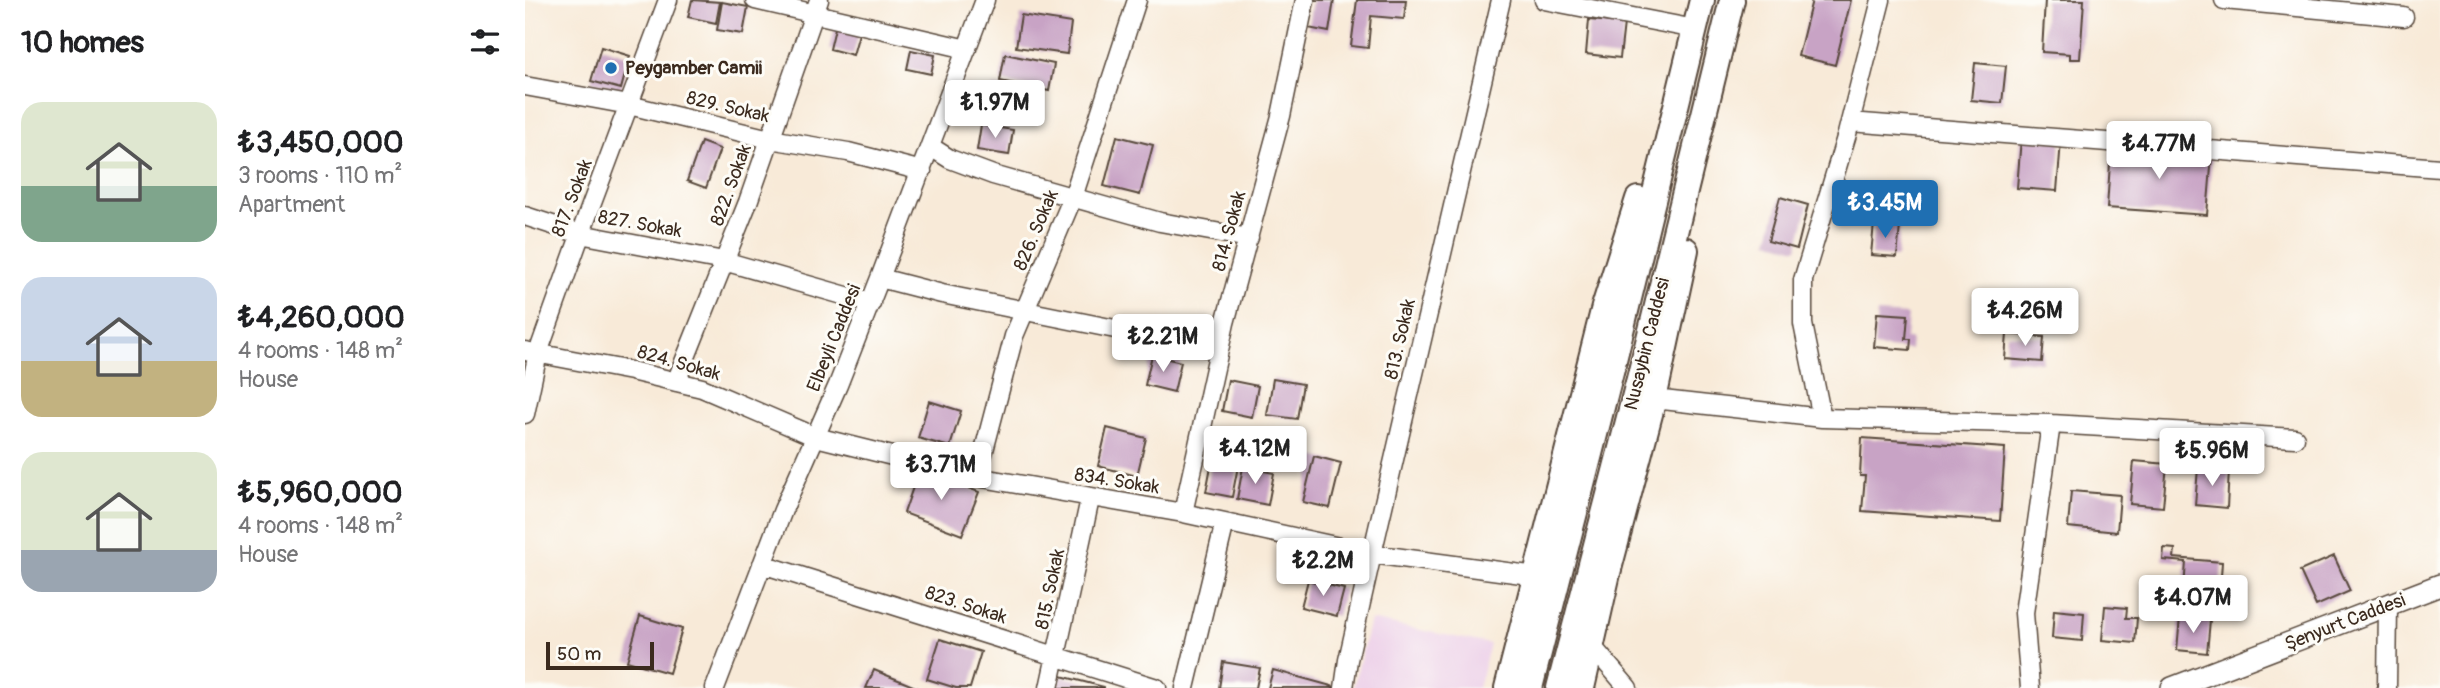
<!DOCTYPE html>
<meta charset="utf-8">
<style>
:root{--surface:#fff;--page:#f2f2f2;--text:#202124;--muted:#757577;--accent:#1f6fb2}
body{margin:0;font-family:Pangolin,sans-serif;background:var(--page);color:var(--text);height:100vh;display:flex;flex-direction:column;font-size:26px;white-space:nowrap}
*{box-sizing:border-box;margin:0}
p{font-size:23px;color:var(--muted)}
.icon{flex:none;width:38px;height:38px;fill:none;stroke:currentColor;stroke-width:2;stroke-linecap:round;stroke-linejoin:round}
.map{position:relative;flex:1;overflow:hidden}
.side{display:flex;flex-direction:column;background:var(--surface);width:525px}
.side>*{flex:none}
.scale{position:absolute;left:21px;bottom:18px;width:108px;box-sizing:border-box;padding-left:7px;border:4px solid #3b2a1e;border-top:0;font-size:19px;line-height:24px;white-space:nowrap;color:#3b2a1e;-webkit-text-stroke:5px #fdfcf7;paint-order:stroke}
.price{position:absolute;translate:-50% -60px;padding:0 16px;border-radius:7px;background:#fff;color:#222;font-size:23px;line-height:46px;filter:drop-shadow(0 2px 4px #0008)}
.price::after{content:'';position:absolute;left:50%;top:42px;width:21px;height:16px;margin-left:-10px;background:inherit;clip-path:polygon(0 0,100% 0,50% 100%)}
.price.selected{background:var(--accent);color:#fff}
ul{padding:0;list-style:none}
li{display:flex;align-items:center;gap:21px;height:175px;padding:0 21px}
li span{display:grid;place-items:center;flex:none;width:196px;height:140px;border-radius:21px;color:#555}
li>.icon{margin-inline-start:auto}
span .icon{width:84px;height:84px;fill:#fffc;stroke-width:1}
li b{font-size:30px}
h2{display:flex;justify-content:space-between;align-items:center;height:84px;padding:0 21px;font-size:30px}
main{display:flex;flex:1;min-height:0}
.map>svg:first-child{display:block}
.built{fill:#edd1e9}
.building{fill:#c8a3c5}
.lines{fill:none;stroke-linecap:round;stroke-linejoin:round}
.minor-casing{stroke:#57473a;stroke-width:21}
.major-casing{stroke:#57473a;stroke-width:24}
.highway-casing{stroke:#57473a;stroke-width:28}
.minor{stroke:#fff;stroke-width:18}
.major{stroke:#fff;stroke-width:21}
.highway{stroke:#fff;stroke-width:24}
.poi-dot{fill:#1f6fb2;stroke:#fdfcf7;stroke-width:2.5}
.labels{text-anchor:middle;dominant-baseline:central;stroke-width:6;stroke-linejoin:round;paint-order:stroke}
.poi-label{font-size:19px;font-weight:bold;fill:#3b2a1e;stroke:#fdfcf7;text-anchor:start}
.street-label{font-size:19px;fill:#3b2a1e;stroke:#fdfcf7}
</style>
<main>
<section class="side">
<h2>10 homes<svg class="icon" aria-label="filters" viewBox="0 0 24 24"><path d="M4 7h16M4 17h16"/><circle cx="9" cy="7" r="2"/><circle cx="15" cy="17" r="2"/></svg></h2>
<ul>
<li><span style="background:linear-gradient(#dfe7d0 60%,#7fa58c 0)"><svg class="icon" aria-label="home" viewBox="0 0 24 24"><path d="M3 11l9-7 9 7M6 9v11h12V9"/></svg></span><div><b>₺3,450,000</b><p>3 rooms · 110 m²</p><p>Apartment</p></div></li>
<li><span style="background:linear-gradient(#c9d6e8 60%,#c2b280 0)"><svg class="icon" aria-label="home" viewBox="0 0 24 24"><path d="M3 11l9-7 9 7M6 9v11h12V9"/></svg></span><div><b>₺4,260,000</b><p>4 rooms · 148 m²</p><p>House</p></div></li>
<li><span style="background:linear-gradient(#dfe7d0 70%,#9aa5b1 0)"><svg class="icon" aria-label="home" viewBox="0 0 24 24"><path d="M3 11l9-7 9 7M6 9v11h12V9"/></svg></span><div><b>₺5,960,000</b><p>4 rooms · 148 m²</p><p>House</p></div></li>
</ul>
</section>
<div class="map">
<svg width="1915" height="688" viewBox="0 0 1915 688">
<rect width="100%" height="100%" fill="#fdfcf7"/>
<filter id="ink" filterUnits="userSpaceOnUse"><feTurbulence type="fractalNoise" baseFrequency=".0143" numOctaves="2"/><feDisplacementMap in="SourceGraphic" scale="14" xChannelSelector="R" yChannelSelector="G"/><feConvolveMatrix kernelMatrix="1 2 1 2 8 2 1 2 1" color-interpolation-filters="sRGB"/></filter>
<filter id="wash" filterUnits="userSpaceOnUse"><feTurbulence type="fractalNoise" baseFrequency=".00686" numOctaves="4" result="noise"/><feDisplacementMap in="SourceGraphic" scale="28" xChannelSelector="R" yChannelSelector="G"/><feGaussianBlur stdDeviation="1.57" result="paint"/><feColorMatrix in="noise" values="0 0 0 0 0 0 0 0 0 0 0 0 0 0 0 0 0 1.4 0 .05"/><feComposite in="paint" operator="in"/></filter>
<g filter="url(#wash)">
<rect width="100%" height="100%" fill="#f8ead8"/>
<path class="built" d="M845 620 965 644 953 688H828Z"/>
<g id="blocks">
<path class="building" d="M167 0 195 2 191 23 163 17Z
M787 0H809L804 32 783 28Z
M832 0H881L879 19 846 16 843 48 826 46Z
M1287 0H1326L1310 65 1273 56Z
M1520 0H1559L1555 59H1545V54L1517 52Z
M197 2 223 7 218 34 192 30Z
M496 15 546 23 542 54 491 47Z
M1064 20 1099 23 1095 58 1061 54Z
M311 24 335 30 328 55 305 49Z
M76 47 105 56 96 89 66 81Z
M386 50 410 55 406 74 382 69Z
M480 54 529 64 524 91 475 81Z
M1450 63 1481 66 1477 103 1446 100Z
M467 86 510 93 506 120 462 113Z
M456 125 488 130 484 155 452 150Z
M592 136 628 145 615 195 579 186Z
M1496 138 1536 141 1532 191 1492 188Z
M176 142 195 149 181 188 162 181Z
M1586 148 1687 155 1682 215 1582 208Z
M1324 186 1360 189 1358 212 1322 209Z
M1255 197 1283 205 1272 249 1243 241Z
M1349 223 1375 226 1372 257 1346 255Z
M1481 295 1518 298 1516 325 1479 322Z
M1352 313 1383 315 1381 339H1386L1385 350 1349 347Z
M1482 334 1519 337 1517 362 1480 359Z
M627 355 656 362 649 392 620 385Z
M748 379 778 384 772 419 742 415Z
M703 380 733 386 727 417 697 411Z
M404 401 436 411 425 447 393 438Z
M582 428 621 438 612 476 573 466Z
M1337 438 1480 448 1475 521 1337 511 1340 476H1335Z
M688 456 714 461 707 497 681 492Z
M789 456 816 463 805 508 778 502Z
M1609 461 1642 464 1638 507 1605 504Z
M718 467 749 473 743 505 712 499Z
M1673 468 1704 470 1702 508 1670 505Z
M394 470 454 492 437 535 379 513Z
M1546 491 1595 495 1592 532 1543 527Z
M1639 548 1650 549 1649 558 1697 562 1694 605 1658 602 1661 562 1638 560Z
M1809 556 1825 591 1791 606 1775 571Z
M783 580 819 589 812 616 776 607Z
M1580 606 1602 608 1601 618H1612L1610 643 1577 640Z
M1529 610 1559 613 1557 641 1527 638Z
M115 616 157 629 144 673 102 661Z
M1655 617 1685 620 1682 653 1652 650Z
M415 639 456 652 445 688H431L402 679Z
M698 662 735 668 731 688H694Z
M349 670 393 688H341Z
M748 670 810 687V688H743Z
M536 676 579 687V688H533Z"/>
</g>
</g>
<g filter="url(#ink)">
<use href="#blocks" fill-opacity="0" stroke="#57473a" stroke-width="2"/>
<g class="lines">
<defs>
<path id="minor" d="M230 0 442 49
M1019 0 1170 29
M1699 0 1879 17
M0 86 104 105 245 139 323 152 397 171
M1325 122 1915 168
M406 147 425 159 468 175 635 222 724 238
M0 216 55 234 199 261 346 303
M355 278 417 294 694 350
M0 351 106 371 177 388 291 437 452 477 658 513 847 554 1012 576
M151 382 223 202 294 0
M1129 399 1297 418 1526 424 1770 438
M0 414 13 353 61 219 143 0
M1297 418 1278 324V280L1322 134 1356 0
M452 477 489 336 548 197 612 0
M658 513 700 323 756 116 780 0
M237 564 632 688
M1067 646 1103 688
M190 688 258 510 313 385 355 278 460 0
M524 688 565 499
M660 688 700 522
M819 688 823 660 847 554 976 0
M1505 688 1499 613 1526 424
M1862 688 1863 605"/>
<path id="major" d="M1647 688 1915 585"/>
<path id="highway" d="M982 688 1079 307 1113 199
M1005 688 1088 364 1177 0
M1034 688 1116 371 1207 0
M1057 688 1083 573 1129 399 1161 250"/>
</defs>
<use href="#minor" class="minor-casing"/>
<use href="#major" class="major-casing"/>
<use href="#highway" class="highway-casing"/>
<use href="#minor" class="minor"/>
<use href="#major" class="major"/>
<use href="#highway" class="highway"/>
</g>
</g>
<circle class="poi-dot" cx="86" cy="68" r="7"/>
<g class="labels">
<g class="poi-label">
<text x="100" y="68">Peygamber Camii</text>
</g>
<g class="street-label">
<text transform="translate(203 107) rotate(13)">829. Sokak</text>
<text transform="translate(206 185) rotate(-70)">822. Sokak</text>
<text transform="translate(47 198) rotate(-69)">817. Sokak</text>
<text transform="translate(115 224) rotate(10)">827. Sokak</text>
<text transform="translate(511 230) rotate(-67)">826. Sokak</text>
<text transform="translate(704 231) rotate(-75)">814. Sokak</text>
<text transform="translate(309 338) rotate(-68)">Elbeyli Caddesi</text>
<text transform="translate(875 339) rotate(-77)">813. Sokak</text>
<text transform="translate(1122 344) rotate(-76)">Nusaybin Caddesi</text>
<text transform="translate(154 363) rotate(16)">824. Sokak</text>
<text transform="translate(592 481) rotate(9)">834. Sokak</text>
<text transform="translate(525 589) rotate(-78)">815. Sokak</text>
<text transform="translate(441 605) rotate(18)">823. Sokak</text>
<text transform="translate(1820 622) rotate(-21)">Şenyurt Caddesi</text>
</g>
</g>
</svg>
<div class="scale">50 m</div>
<b class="price" style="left:470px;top:140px">₺1.97M</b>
<b class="price" style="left:1634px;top:181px">₺4.77M</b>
<b class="price selected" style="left:1360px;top:240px">₺3.45M</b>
<b class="price" style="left:1500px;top:348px">₺4.26M</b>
<b class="price" style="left:638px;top:374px">₺2.21M</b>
<b class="price" style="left:730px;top:486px">₺4.12M</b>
<b class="price" style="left:1687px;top:488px">₺5.96M</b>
<b class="price" style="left:416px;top:502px">₺3.71M</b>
<b class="price" style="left:798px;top:598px">₺2.2M</b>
<b class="price" style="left:1668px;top:635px">₺4.07M</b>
</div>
</main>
